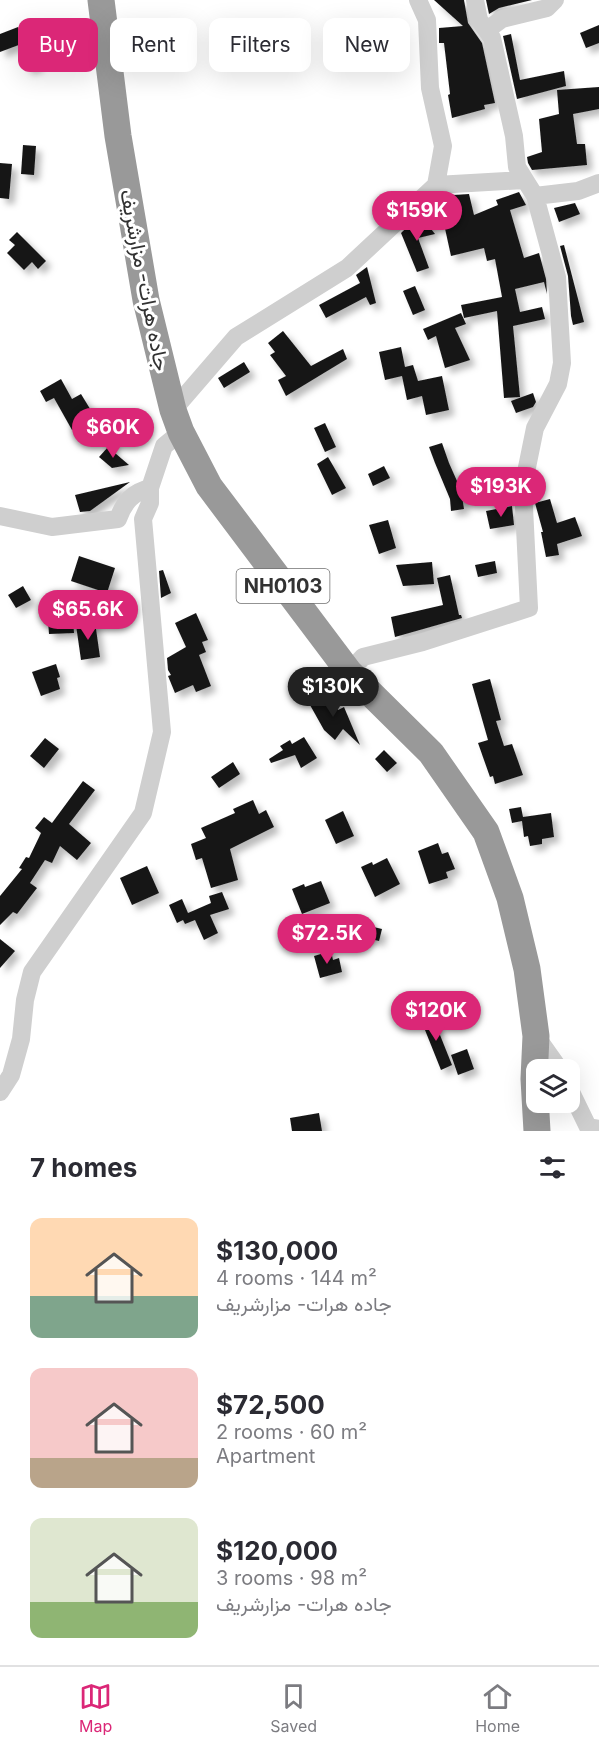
<!DOCTYPE html>
<meta charset="utf-8">
<style>
:root{--surface:#fff;--page:#f2f2f3;--text:#2b2b33;--muted:#7c7c81;--line:#e1e1e2;--accent:#db2777}
body{margin:0;font-family:Inter,Vazirmatn,sans-serif;background:var(--page);color:var(--text);height:100vh;display:flex;flex-direction:column;font-size:22px;white-space:nowrap}
*{box-sizing:border-box;margin:0}
p{font-size:20px;color:var(--muted)}
.icon{flex:none;width:33px;height:33px;fill:none;stroke:currentColor;stroke-width:2;stroke-linecap:round;stroke-linejoin:round}
.map{position:relative;height:1131px;overflow:hidden}
.drawer{display:flex;flex-direction:column;background:var(--surface);flex:1}
.drawer>*{flex:none}
.hud{position:absolute;left:18px;top:18px;width:564px;height:54px;display:flex;gap:12px}
.controls{position:absolute;left:526px;top:1059px;display:grid;gap:12px}
.controls a{display:grid;place-items:center;width:54px;height:54px;border-radius:12px;background:var(--surface);box-shadow:0 6px 24px #0002;font-size:30px}
.price{position:absolute;translate:-50% -51px;padding:0 14px;border-radius:21px;background:var(--accent);color:#fff;font-size:20px;line-height:39px;filter:drop-shadow(0 2px 3px #0008)}
.price::after{content:'';position:absolute;left:50%;top:36px;width:18px;height:14px;margin-left:-9px;background:inherit;clip-path:polygon(0 0,100% 0,50% 100%)}
.price.active{background:#222;color:#fff}
ul{padding:0;list-style:none}
li{display:flex;align-items:center;gap:18px;height:150px;padding:0 30px}
li span{display:grid;place-items:center;flex:none;width:168px;height:120px;border-radius:12px;color:#555}
li>.icon{margin-inline-start:auto}
span .icon{width:72px;height:72px;fill:#fffc;stroke-width:1}
li b{font-size:26px}
h2{display:flex;justify-content:space-between;align-items:center;height:72px;padding:0 30px;font-size:26px}
.pill{padding:0 21px;border-radius:12px;background:var(--surface);box-shadow:0 6px 24px #0002;font-size:21px;line-height:54px}
.pill.active{background:var(--accent);color:#fff}
.tabs{display:flex;justify-content:space-around;align-items:center;height:84px;border-top:2px solid var(--line);background:var(--surface);font-size:16px;color:var(--muted)}
.tabs a{display:grid;justify-items:center;gap:3px}
.tabs .active{color:var(--accent)}
.map>svg:first-child{display:block}
.building{fill:#191919;filter:url(#shadow)}
.lines{fill:none;stroke-linecap:round;stroke-linejoin:round}
.minor{stroke:#cfcfcf;stroke-width:18}
.highway{stroke:#999;stroke-width:27}
.labels{text-anchor:middle;dominant-baseline:central;stroke-width:6;stroke-linejoin:round;paint-order:stroke}
.shield{fill:#fff;stroke:#707070;stroke-width:1.5}
.shield-label{font-size:20px;font-weight:bold;fill:#323232}
.street-label{font-size:21px;fill:#323232;stroke:#fff}
</style>
<div class="map">
<svg width="599" height="1131" viewBox="0 0 599 1131">
<defs>
<filter id="shadow"><feDropShadow dx="5.5" dy="5.5" stdDeviation="3" flood-color="#0004"/></filter>
</defs>
<rect width="100%" height="100%" fill="#fff"/>
<path class="building" d="M434 0H464L468 23 482 43 495 103 484 105 485 109 452 118 448 95 450 94 444 43H439V28L463 26Z
M486 0H532L499 8 489 14Z
M599 25V43L586 48 580 33Z
M18 27 24 43 0 52V34Z
M511 34 520 80 564 71 566 86 517 99 503 36Z
M30 42 38 66 27 69 19 46Z
M599 87V109L573 114 577 144H585L587 165 532 170 528 163 527 157 542 152 539 119 559 114 557 90Z
M23 145 36 146 34 175 21 174Z
M0 163 12 164 9 199 0 198Z
M519 192 526 205 510 210 524 258 539 253 546 279 547 294 544 282 515 289 520 312 542 307 545 319 513 326 520 397 504 398 497 311 464 318 461 305 502 297 495 259 487 261 484 248 451 256 444 224 449 223 442 199 454 195 469 194 474 215 498 205 496 200Z
M575 203 580 214 559 222 554 208Z
M420 215 435 234 418 238 429 268 417 272 401 233Z
M17 232 46 261 38 269 32 262 24 270 7 253 15 245 9 240Z
M564 245 584 322 573 325 571 316 568 276 560 246Z
M367 267 376 303 370 305 366 297 326 318 319 305 360 283 356 275Z
M415 286 425 310 413 315 403 291Z
M461 313 466 324 455 328 470 360 445 368 436 336 428 340 423 329Z
M283 331 311 366 343 349 347 359 286 396 278 380 286 376 270 355 275 352 268 343Z
M401 347 405 367 413 365 418 381 442 376 449 410 426 415 422 396 407 400 402 376 385 380 379 352Z
M244 362 250 372 224 388 218 378Z
M61 379 72 399 81 394 95 417 72 430 54 398 46 402 40 391Z
M533 393 536 402 533 407 516 413 511 401Z
M325 423 336 447 325 452 314 428Z
M442 443 449 463 461 490 464 509 451 511 450 499 435 463 429 447Z
M108 447 129 465 112 468 99 457Z
M328 457 346 488 332 495 317 464Z
M384 466 390 478 373 486 368 474Z
M130 482 90 511 80 512 75 495Z
M550 499 557 523 575 517 582 536 557 544 559 555 546 557 541 532H543L535 503Z
M512 506 514 525 490 529 486 511Z
M388 520 396 548 379 554 369 525Z
M79 556 115 568 107 593 71 581Z
M495 561 497 573 478 577 475 565Z
M432 562 434 584 403 586 396 565Z
M163 570 171 593 161 598 159 571Z
M450 575 459 615H461L462 618 395 637 391 617 443 605 437 578Z
M23 586 31 600 16 608 8 595Z
M196 613 208 640 202 642 206 652 199 655 211 686 196 692 193 685 175 693 168 676 171 675 168 670 167 658 186 647 175 623Z
M73 620 74 633 49 634 48 621Z
M95 622 100 657 81 660 76 625Z
M56 664 60 677 57 678 60 689 41 696 32 672Z
M490 679 501 720 496 721 504 746 512 744 523 775 495 784 493 776 490 777 478 743 488 740 472 684Z
M330 694 338 710 344 707 360 745 343 729 335 740 324 730 310 705Z
M304 737 317 758 301 768 295 755 271 763 269 759 283 750 280 746 290 740 292 744Z
M45 738 59 749 44 768 30 756Z
M384 750 397 763 387 772 375 759Z
M233 762 240 774 219 788 211 777Z
M83 781 95 790 69 824 91 843 77 860 60 846 52 863 45 860 30 883 37 888 17 914 13 912 0 925V896L22 869 19 868 26 857 29 858 41 833 35 828 44 817 52 823Z
M253 800 259 814 266 810 274 827 230 849 238 880 211 888 202 858 196 860 191 844 206 838 201 828 235 813 233 809Z
M521 807 523 817 551 813 554 837 542 839V844L530 846 528 836 524 837 522 821 512 823 509 809Z
M343 811 354 836 336 844 325 820Z
M438 843 442 854 448 852 455 869 446 872 448 878 429 884 418 851Z
M387 858 400 884 375 897 361 867 372 862 373 865Z
M147 866 159 893 132 905 120 878Z
M321 881 330 903 302 914 292 889 304 884 305 887Z
M222 892 229 909 210 915 218 933 204 940 195 920 185 924 183 920 177 923 169 905 182 899 188 913 211 903 209 896Z
M361 924 382 929 379 941 358 936Z
M0 939 15 951 0 968Z
M331 951 333 960 339 958 342 972 320 978 314 956Z
M425 994 433 1012 421 1017 413 999Z
M432 1015 452 1065 441 1070 421 1020Z
M467 1049 474 1069 458 1075 451 1055Z
M319 1113 322 1131H292L290 1118Z"/>
<g class="lines">
<path class="minor" d="M418 0 427 20 430 88 443 146 436 185
M475 0 479 20 492 38 514 136 517 167 525 180
M487 30 502 19 547 8 555 0
M535 196 578 191 599 183
M173 410 236 337 347 268 436 185 525 180 535 196 557 277 562 363 558 384 535 428 523 487 529 608 423 642 363 657 349 672
M150 488 164 446 181 432
M0 516 52 527 118 519C124 502 133 492 150 488V503L143 519 162 732 143 813 32 972 25 1000 21 1039 11 1075 0 1092
M536 1036 560 1070
M570 1090 588 1127 599 1129"/>
<path class="highway" d="M101 0 118 136 146 300 173 410 181 432 209 486 349 672 431 753 486 832 510 898 527 969 536 1036 534 1079 537 1131"/>
</g>
<g class="labels">
<rect class="shield" x="236.5" y="569" width="93" height="34" rx="4.5"/>
<g class="shield-label">
<text x="283" y="586">NH0103</text>
</g>
<g class="street-label">
<text transform="translate(145 280) rotate(79)">جاده هرات- مزارشریف</text>
</g>
</g>
</svg>
<div class="controls">
<a><svg class="icon" aria-label="layers" viewBox="0 0 24 24"><path d="M12 4l9 5-9 5-9-5zM3 14l9 5 9-5"/></svg></a>
</div>
<b class="price" style="left:417px;top:242px">$159K</b>
<b class="price" style="left:113px;top:459px">$60K</b>
<b class="price" style="left:501px;top:518px">$193K</b>
<b class="price" style="left:88px;top:641px">$65.6K</b>
<b class="price active" style="left:333px;top:718px">$130K</b>
<b class="price" style="left:327px;top:965px">$72.5K</b>
<b class="price" style="left:436px;top:1042px">$120K</b>
<div class="hud">
<a class="pill active">Buy</a>
<a class="pill">Rent</a>
<a class="pill">Filters</a>
<a class="pill">New</a>
</div>
</div>
<section class="drawer">
<h2>7 homes<svg class="icon" aria-label="filters" viewBox="0 0 24 24"><path d="M4 7h16M4 17h16"/><circle cx="9" cy="7" r="2"/><circle cx="15" cy="17" r="2"/></svg></h2>
<ul>
<li><span style="background:linear-gradient(#ffd9b3 65%,#7fa58c 0)"><svg class="icon" aria-label="home" viewBox="0 0 24 24"><path d="M3 11l9-7 9 7M6 9v11h12V9"/></svg></span><div><b>$130,000</b><p>4 rooms · 144 m²</p><p>جاده هرات- مزارشریف</p></div></li>
<li><span style="background:linear-gradient(#f6c9c9 75%,#b9a48a 0)"><svg class="icon" aria-label="home" viewBox="0 0 24 24"><path d="M3 11l9-7 9 7M6 9v11h12V9"/></svg></span><div><b>$72,500</b><p>2 rooms · 60 m²</p><p>Apartment</p></div></li>
<li><span style="background:linear-gradient(#dfe7d0 70%,#8fb573 0)"><svg class="icon" aria-label="home" viewBox="0 0 24 24"><path d="M3 11l9-7 9 7M6 9v11h12V9"/></svg></span><div><b>$120,000</b><p>3 rooms · 98 m²</p><p>جاده هرات- مزارشریف</p></div></li>
</ul>
</section>
<nav class="tabs">
<a class="active"><svg class="icon" aria-label="map" viewBox="0 0 24 24"><path d="M3 6l6-2 6 2 6-2v14l-6 2-6-2-6 2zM9 4v14M15 6v14"/></svg>Map</a>
<a><svg class="icon" aria-label="saved" viewBox="0 0 24 24"><path d="M7 4h10v16l-5-4-5 4z"/></svg>Saved</a>
<a><svg class="icon" aria-label="home" viewBox="0 0 24 24"><path d="M3 11l9-7 9 7M6 9v11h12V9"/></svg>Home</a>
</nav>
